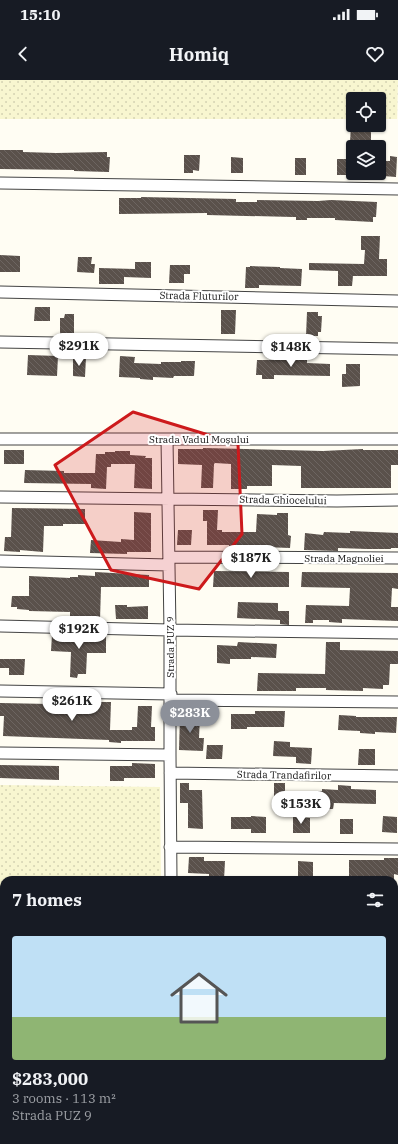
<!DOCTYPE html>
<meta charset="utf-8">
<style>
:root{--surface:#171b24;--page:#242831;--text:#f1f3f6;--muted:#9ea1a6;--accent:#8c9099}
body{margin:0;font-family:"IBM Plex Serif",serif;background:var(--page);color:var(--text);height:100vh;display:flex;flex-direction:column;font-size:15px;white-space:nowrap}
*{box-sizing:border-box;margin:0}
p{font-size:13px;color:var(--muted)}
.icon{flex:none;width:22px;height:22px;fill:none;stroke:currentColor;stroke-width:2;stroke-linecap:round;stroke-linejoin:round}
.map{position:relative;flex:1;overflow:hidden}
.panel{position:absolute;left:0px;top:796px;width:398px;height:268px;display:flex;flex-direction:column;background:var(--surface);border-radius:12px 12px 0 0;box-shadow:0 1px 3px #0004}
.panel>*{flex:none}
.tools{position:absolute;left:346px;top:12px;display:grid;gap:8px}
.tools a{display:grid;place-items:center;width:40px;height:40px;border-radius:4px;background:var(--surface);box-shadow:0 1px 3px #0004;font-size:20px}
.price{position:absolute;translate:-50% -34px;padding:0 9px;border-radius:14px;background:#fff;color:#222;font-size:13px;line-height:26px;filter:drop-shadow(0 1px 2px #0008)}
.price::after{content:'';position:absolute;left:50%;top:24px;width:12px;height:9px;margin-left:-6px;background:inherit;clip-path:polygon(0 0,100% 0,50% 100%)}
.price.active{background:var(--accent);color:#fff}
ul{padding:0;list-style:none}
li{display:grid;align-content:center;gap:8px;height:212px;padding:0 12px}
li span{display:grid;place-items:center;height:124px;border-radius:4px;color:#555}
li>.icon{margin-inline-start:auto}
span .icon{width:72px;height:72px;fill:#fffc;stroke-width:1}
li b{font-size:17px}
h2{display:flex;justify-content:space-between;align-items:center;height:48px;padding:0 12px;font-size:17px}
.status{display:flex;justify-content:space-between;align-items:center;height:28px;padding:0 20px;background:var(--surface);direction:ltr}
.status svg{height:11px;fill:currentColor}
header{display:flex;justify-content:space-between;align-items:center;height:52px;padding:0 12px;background:var(--surface);font-size:18px;font-weight:800}
.map>svg:first-child{display:block}
.farmland{fill:url(#farmland-dots)}
.building{fill:url(#building-back-hatch)}
.lines{fill:none;stroke-linecap:round;stroke-linejoin:round}
.street-casing{stroke:#434343;stroke-width:13}
.street{stroke:#fff;stroke-width:11}
.marked{fill:#cd1a1c;fill-opacity:0.2;stroke:#cd1a1c;stroke-width:3;stroke-linejoin:round}
.labels{text-anchor:middle;dominant-baseline:central;stroke-width:4;stroke-linejoin:round;paint-order:stroke}
.street-label{font-size:10px;fill:#101010;stroke:#fff}
</style>
<div class="status"><b>15:10</b><svg viewBox="0 0 49 12"><path d="M0 12V9h3v3zM5 12V6h3v6zM10 12V3h3v9zM15 12V0h3v12zM26 1h20v11H26zM47 4h2v5h-2z"/></svg></div>
<header><svg class="icon" aria-label="back" viewBox="0 0 24 24"><path d="M15 5l-7 7 7 7"/></svg>Homiq<svg class="icon" aria-label="heart" viewBox="0 0 24 24"><path d="M12 20l-8-8c-3-5 5-10 8-4 3-6 11-1 8 4z"/></svg></header>
<div class="map">
<svg width="398" height="1064" viewBox="0 0 398 1064">
<defs>
<pattern id="farmland-dots" width="8" height="8" patternUnits="userSpaceOnUse"><rect width="8" height="8" fill="#f8f6d0"/><path d="M2 2h.1M6 6h.1" fill="none" stroke="#d4d2b2" stroke-width="1.8" stroke-linecap="round"/></pattern>
<pattern id="building-back-hatch" width="6" height="6" patternUnits="userSpaceOnUse"><rect width="6" height="6" fill="#5a514b"/><path d="M-1 5l2 2M0 0l6 6M5-1l2 2" fill="none" stroke="#6d6561"/></pattern>
</defs>
<rect width="100%" height="100%" fill="#fffdf3"/>
<path class="farmland" d="M0 0H398L397 39H379V19H353V39H0Z
M0 705 160 707 161 800H4V874H0Z"/>
<path class="building" d="M351 45H371V62H350Z
M0 70H23V72L56 73 107 72V77H110L109 92 74 91V90L0 89Z
M184 75H200L199 91 193 90V93H184Z
M390 76 397 77 396 97 383 96V81H390Z
M231 77 243 78V93H231Z
M295 78H306V95H295Z
M337 79H351V95H337Z
M141 117 236 119V122H257V120L318 121 331 120 377 122 376 137H373V142L335 140V138H307V140H296V137H293L207 135V133L119 134V118H141Z
M361 156H380L379 179H387V196H353L352 206H338V191L309 190V183L364 184 365 170H361Z
M0 175 20 176V192H0Z
M78 177H92L91 184H95L94 193 77 192Z
M135 182H151V198L124 197V204H99V188L135 189Z
M170 185H190V194H184V203H169Z
M250 186 280 187V188L302 189 301 206 259 205V208H245L246 187H250Z
M35 227H50V241H34Z
M221 230H236L235 254H221Z
M307 232H318V236H322L321 252H318V256H306Z
M65 234H74V255H60V238H64Z
M28 275 58 276 57 296 27 295Z
M307 275V283L330 284V296L274 295V299H262V295H256L257 280H293V276Z
M120 276 135 277 134 283 161 284V282H181V281H195L194 296H174L173 298 153 297V300L140 299V298L119 297Z
M73 277H86L85 297 73 296Z
M346 284H360V306L342 307V294H346Z
M203 368 323 371 363 369V370H398V385H391V408H301V386L272 385V406H247V409H231V384L215 383 214 384 213 408H201L202 385 178 384V369H203Z
M4 370H24V384H4Z
M115 371H130V375L146 376 145 378H152V409L134 408 135 384H111V387H107L106 409 91 408V404L24 403 25 390 64 391V393H95L96 374H105V372H115Z
M12 428 85 429V444H63V446H44L43 472 20 470V472L4 471 5 457H11Z
M203 430H218L217 450H222V452H256L257 434 277 435V433H288V455L291 456 290 468 263 467V468H229V465H207V441H203Z
M134 432 151 433V472H127V474L90 473 91 460 121 462V459L134 460Z
M178 450H192L191 465H177Z
M350 451 398 453V468H391V469H367L338 468V471L304 470 305 453 323 455 324 452 350 453Z
M214 491 289 492V507H213Z
M95 492 149 495V507H101L100 540H90V538L70 537V532L29 531V530L17 529V527H11L12 516H29V496L70 498V497H78V495L95 496Z
M302 492 398 493V509L392 508 391 527H398V541L342 539V543L329 542V540H313V543H305L306 525 349 526 350 508 301 507Z
M238 522 278 523V531H289V545L280 544V540L237 538Z
M115 525H127V527L148 526V539H116Z
M52 555 106 556V573H87L86 594H78L77 598 70 597 71 572 51 571Z
M238 562 277 564 276 578 251 577V579H230V584L217 583V565L237 566Z
M326 562H340V570L398 571V584H390L389 605H383V609L363 608V611L326 610V608H296V611H257L258 593 325 594Z
M0 579H25L24 595H9V588H0Z
M50 622 97 624V622H111L110 650H132V647H137L138 626H152L151 647H155V661H121V663L109 662V660L3 656 4 636H0V623L50 624Z
M255 631H285L284 647H247V649H231V634H255Z
M339 635 356 636V637H397L396 653 375 652V654L360 653V651L338 650Z
M180 636H200L199 658H204L203 671 179 670Z
M274 661 290 662V667L312 668 311 684 296 683V677L273 676Z
M207 665H223L222 679H206Z
M359 669H375V685H358Z
M132 683 155 684V698H124V701H110V686H132Z
M0 685 59 686V700L0 698Z
M180 703H189V710H202L203 749 188 748V723H180Z
M274 703H285V717H274Z
M338 705 351 706V709L376 710V724L334 723 333 729H316L317 711H322V709L338 710Z
M251 736 266 737V753H251V749H231V737H251Z
M383 736 397 737V753L382 752Z
M293 737 310 738V753H293Z
M340 739H353V754H340Z
M189 777H204V781H225L224 800H209V794L188 793Z
M384 778H398V795L394 794V799H383V797H349V780H384Z
M298 781 313 782V798L298 797Z"/>
<g class="lines">
<defs>
<path id="street" d="M0 103 398 109
M0 212 398 221
M0 262 398 269
M0 359H398
M167 359 170 550V675L171 800
M0 417 337 421 398 420
M169 477 398 478
M0 481 169 485
M0 546 170 550 398 553
M0 611 171 614
M170 620 398 622
M0 673 170 675
M170 693 398 696
M170 767 398 769
M394 840H398
M394 914H398
M0 981H4
M394 986H398
M0 1046H4
M394 1054H398
M175 1060V1064"/>
</defs>
<use href="#street" class="street-casing"/>
<use href="#street" class="street"/>
</g>
<path class="marked" d="M133 332 238 364 242 454 199 509 111 490 55 385Z"/>
<g class="labels">
<g class="street-label">
<text transform="translate(199 216) rotate(1)">Strada Fluturilor</text>
<text x="199" y="359">Strada Vadul Moșului</text>
<text transform="translate(283 420) rotate(1)">Strada Ghiocelului</text>
<text x="344" y="478">Strada Magnoliei</text>
<text transform="translate(170 567) rotate(-90)">Strada PUZ 9</text>
<text transform="translate(284 695) rotate(1)">Strada Trandafirilor</text>
</g>
</g>
</svg>
<div class="tools">
<a><svg class="icon" aria-label="locate" viewBox="0 0 24 24"><circle cx="12" cy="12" r="6"/><path d="M12 2v4M12 18v4M2 12h4M18 12h4"/></svg></a>
<a><svg class="icon" aria-label="layers" viewBox="0 0 24 24"><path d="M12 4l9 5-9 5-9-5zM3 14l9 5 9-5"/></svg></a>
</div>
<b class="price" style="left:79px;top:287px">$291K</b>
<b class="price" style="left:291px;top:288px">$148K</b>
<b class="price" style="left:251px;top:499px">$187K</b>
<b class="price" style="left:79px;top:570px">$192K</b>
<b class="price" style="left:72px;top:642px">$261K</b>
<b class="price active" style="left:190px;top:654px">$283K</b>
<b class="price" style="left:301px;top:745px">$153K</b>
<section class="panel">
<h2>7 homes<svg class="icon" aria-label="filters" viewBox="0 0 24 24"><path d="M4 7h16M4 17h16"/><circle cx="9" cy="7" r="2"/><circle cx="15" cy="17" r="2"/></svg></h2>
<ul>
<li><span style="background:linear-gradient(#bfe0f5 65%,#8fb573 0)"><svg class="icon" aria-label="home" viewBox="0 0 24 24"><path d="M3 11l9-7 9 7M6 9v11h12V9"/></svg></span><div><b>$283,000</b><p>3 rooms · 113 m²</p><p>Strada PUZ 9</p></div></li>
</ul>
</section>
</div>
